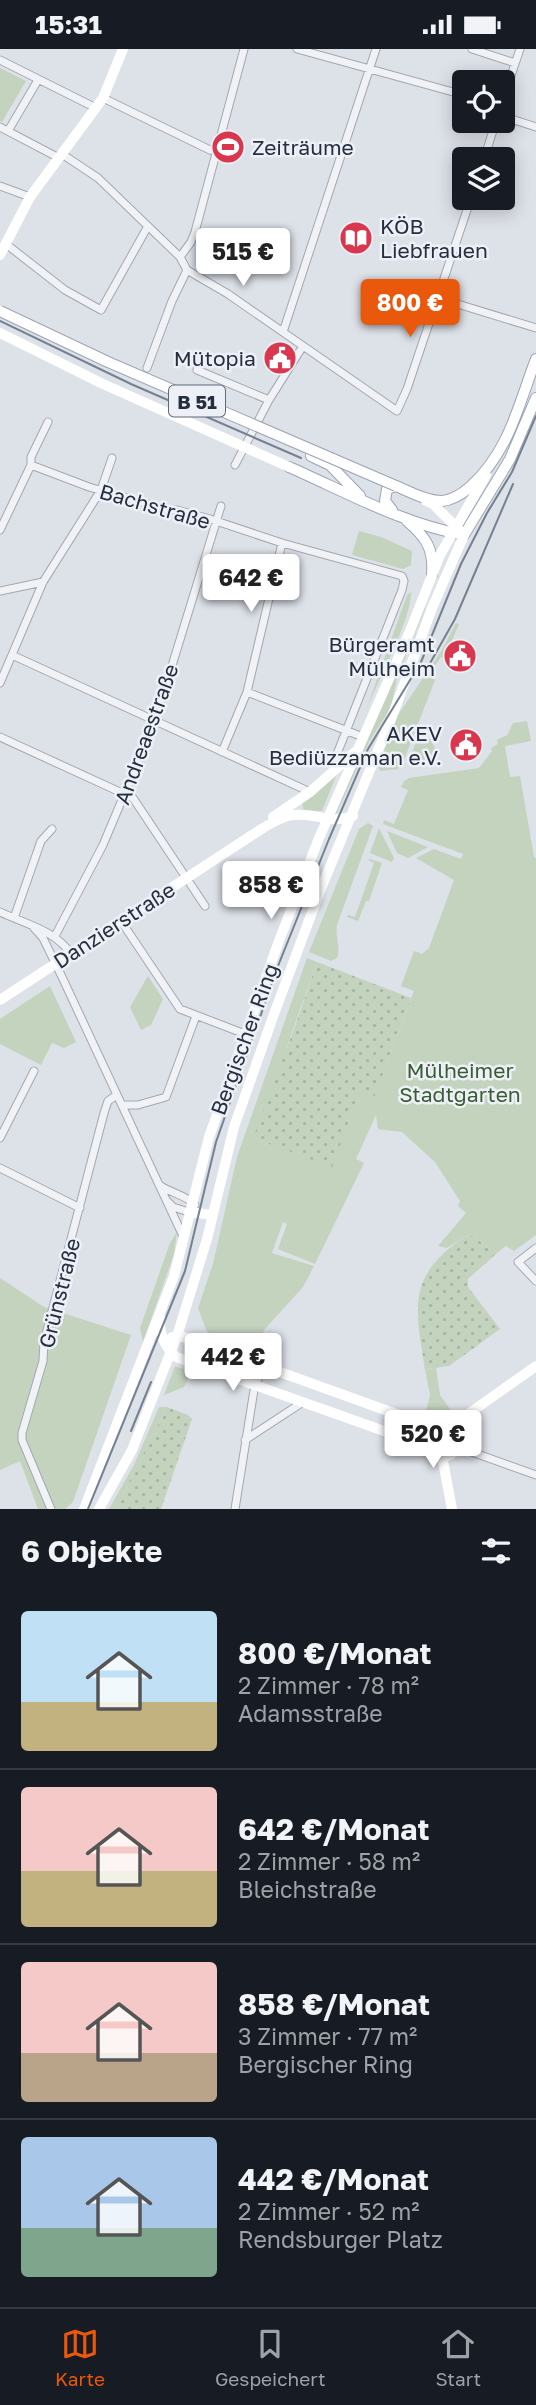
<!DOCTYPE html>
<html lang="de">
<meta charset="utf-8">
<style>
:root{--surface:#171b24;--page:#20242c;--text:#f1f3f6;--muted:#9ea1a6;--line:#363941;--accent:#ea580c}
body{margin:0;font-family:"Golos Text",sans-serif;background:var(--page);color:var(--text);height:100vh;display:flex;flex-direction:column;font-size:26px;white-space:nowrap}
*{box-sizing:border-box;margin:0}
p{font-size:23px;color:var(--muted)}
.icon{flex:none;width:38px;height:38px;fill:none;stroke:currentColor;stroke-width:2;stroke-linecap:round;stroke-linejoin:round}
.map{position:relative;height:1460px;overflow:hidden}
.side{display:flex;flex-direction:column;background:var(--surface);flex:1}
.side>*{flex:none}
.buttons{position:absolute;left:452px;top:21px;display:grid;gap:14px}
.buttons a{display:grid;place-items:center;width:63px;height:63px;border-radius:7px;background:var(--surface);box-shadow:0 4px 18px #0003;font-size:35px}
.price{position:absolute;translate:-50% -60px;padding:0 16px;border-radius:7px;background:#fff;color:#222;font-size:23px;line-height:46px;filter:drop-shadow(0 2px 4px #0008)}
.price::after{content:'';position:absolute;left:50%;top:42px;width:21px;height:16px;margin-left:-10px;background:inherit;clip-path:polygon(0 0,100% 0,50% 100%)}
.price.current{background:var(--accent);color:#fff}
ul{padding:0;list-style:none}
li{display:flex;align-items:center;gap:21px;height:175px;padding:0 21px}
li+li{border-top:2px solid var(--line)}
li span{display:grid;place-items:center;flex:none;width:196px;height:140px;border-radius:7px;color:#555}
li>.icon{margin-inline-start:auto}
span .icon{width:84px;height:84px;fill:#fffc;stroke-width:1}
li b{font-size:30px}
h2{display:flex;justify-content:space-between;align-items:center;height:84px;padding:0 21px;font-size:30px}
.status{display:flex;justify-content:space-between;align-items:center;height:49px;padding:0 35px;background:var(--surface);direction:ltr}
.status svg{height:19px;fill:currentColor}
.tabs{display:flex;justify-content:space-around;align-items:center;height:98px;border-top:2px solid var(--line);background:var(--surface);font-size:19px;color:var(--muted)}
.tabs a{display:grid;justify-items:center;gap:4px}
.tabs .current{color:var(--accent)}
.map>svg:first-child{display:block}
.green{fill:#c3d3be}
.garden{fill:url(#garden-dots)}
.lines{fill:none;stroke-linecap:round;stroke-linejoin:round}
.street-casing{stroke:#a2a8b2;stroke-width:9}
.primary-casing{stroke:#9ca5b5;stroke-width:12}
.street{stroke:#f0f2f6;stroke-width:7}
.secondary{stroke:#fff;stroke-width:10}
.primary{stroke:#fff;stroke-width:10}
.tram{stroke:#758093;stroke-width:2}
.primary-bridge-casing{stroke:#9ca5b5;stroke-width:12;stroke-linecap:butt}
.secondary-bridge{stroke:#fff;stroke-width:10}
.primary-bridge{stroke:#fff;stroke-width:10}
.labels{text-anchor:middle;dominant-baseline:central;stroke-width:5;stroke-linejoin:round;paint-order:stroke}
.shield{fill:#edf0f6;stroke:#616977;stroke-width:2}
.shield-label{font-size:19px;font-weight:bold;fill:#252f40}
.poi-label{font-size:21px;fill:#252f40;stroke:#edf0f6;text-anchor:end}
.street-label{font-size:21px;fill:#252f40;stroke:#edf0f6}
.park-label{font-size:21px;fill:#395d32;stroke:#edf0f6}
</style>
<div class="status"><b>15:31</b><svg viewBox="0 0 49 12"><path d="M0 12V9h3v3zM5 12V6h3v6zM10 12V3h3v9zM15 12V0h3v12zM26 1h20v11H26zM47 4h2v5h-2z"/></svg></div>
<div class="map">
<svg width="536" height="1460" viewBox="0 0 536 1460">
<defs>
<pattern id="garden-dots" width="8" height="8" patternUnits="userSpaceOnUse" patternTransform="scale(1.75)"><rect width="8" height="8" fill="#c3d3be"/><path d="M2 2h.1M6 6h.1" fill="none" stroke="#a7b5a4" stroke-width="1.8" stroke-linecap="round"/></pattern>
</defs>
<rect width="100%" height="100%" fill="#dde1e8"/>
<path class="green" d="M0 19 26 32 2 73 0 72Z
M359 482 381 488 412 502 411 516 403 520 352 506Z
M411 543C411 573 375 636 364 667L407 546Z
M423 559 425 560 397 629 391 658 369 693 335 768 334 767Z
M456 574 459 575 444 610 441 608 428 627 435 631 404 711 398 720 380 722 378 717 398 666 442 601Z
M527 672 531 692 505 697 510 728 520 727 534 808 536 809V1186L514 1202 506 1197 497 1204 469 1185 447 1199 438 1197 466 1164 458 1157 460 1152 435 1113 402 1083 378 1080 376 1066 356 1110 364 1114 315 1215 278 1200 287 1175 283 1173 272 1204 314 1217 303 1238 264 1281 257 1300 207 1283 198 1259 213 1215 237 1108 307 909 317 913 286 1000 360 1042 375 1046 414 942 401 937 414 902 422 905 429 899 454 831 416 809 434 800 461 810 463 805 383 775 384 771 394 775 408 741 401 738 404 732 409 729 479 719 492 702 491 699 498 695 497 691 507 686 513 674Z
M430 690 436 701 424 715 412 716 410 709 417 691Z
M336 727 322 762H304L302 753Z
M368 774 373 777 337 876C335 888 341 899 337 909L331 912 309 903 359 780Z
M379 779 394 809 392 813 370 804Z
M387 782 428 798 408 809 397 804Z
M370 810 382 814 369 852H366L358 872 347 868 348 866 355 868 374 814 368 811Z
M148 927 163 950 151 976 141 981 130 958Z
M50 937 76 993 64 999 52 994 41 1016 0 995V970Z
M177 1183 174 1205 143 1293 140 1279 170 1194Z
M0 1229 44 1258 131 1286 73 1453 65 1460H38L20 1412 0 1421Z
M175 1317 192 1323 184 1338 164 1346Z
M436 1319 440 1346 452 1363 434 1367 426 1363 430 1346 425 1320Z
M159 1358H167L124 1443 119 1460H109L134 1416Z"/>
<path class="garden" d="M317 913 411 949 375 1047 360 1042 332 1118 253 1089 298 969Z
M469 1185 497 1204 468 1230V1238L500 1280 449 1317 425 1320C414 1253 408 1225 469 1185Z
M167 1358 188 1366 192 1370 161 1460H119L124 1443Z"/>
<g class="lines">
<defs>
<path id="street" d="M297 0 464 46
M472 0 515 14
M0 11 96 59
M103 49 210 101 217 102
M502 53 520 0
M502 67 536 78
M0 78 59 109
M8 82 38 31
M62 105 98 129 180 208 187 221 228 245 397 362 407 340 471 149
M484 110 496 72
M0 137 30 148
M6 195 65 241 101 261 148 177
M180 208 191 193 195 183 244 0
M438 249 536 279
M283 283 376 0
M147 319 172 252 187 221
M197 321 269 351
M31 416 89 438 169 461H177L210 470 282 494 402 527 404 532 402 541 333 715 337 719
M235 416 269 351 303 297
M0 481 31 416V408L48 373
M0 542 43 533
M12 606 310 743
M0 634 43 533 101 441 112 409
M247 643 363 688
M0 688 133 749 205 857
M222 703 247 643 282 494
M0 863C25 875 55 881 71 905
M14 869 41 792 52 780
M121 872 180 960 245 985
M34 879 43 889 62 928 183 1187
M55 887 103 796 155 672 221 457
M122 1056H138L166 1048 196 967
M0 1089 34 1022
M0 1119 80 1159
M161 1137C171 1144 188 1147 195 1156
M168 1153 173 1158 189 1163
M536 1199 518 1213 536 1232
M245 1391 303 1353
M458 1398 536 1426
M51 1460 22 1391V1384L43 1312 44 1293 104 1064 108 1052 117 1046
M235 1460 254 1341 263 1317"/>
<path id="primary" d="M311 407 330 416 360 447
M289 418C346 443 403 475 464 486L510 410 536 349
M392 461 385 452 387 440 396 437C410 443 427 452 442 452 453 451 462 445 470 438 509 403 518 357 536 310
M407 472C426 488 434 500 432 525"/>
</defs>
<use href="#street" class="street-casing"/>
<use href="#primary" class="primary-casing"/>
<use href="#street" class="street"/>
<path class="secondary" d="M0 206 30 148 103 49 123 0
M273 768 310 743 355 703
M0 951 263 779C272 774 282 767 293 766 316 763 330 776 353 767
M189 1163 212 1166
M160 1269C159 1284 164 1297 176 1308L429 1398
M172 1288H183L435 1379
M429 1392a15 15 0 1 1 30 0a15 15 0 1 1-30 0Z
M453 1379 464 1368 536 1317
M442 1407 452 1460
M84 1460 174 1227 209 1088 279 892 319 789 410 582 440 506 486 426
M99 1460 132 1401 177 1287 207 1190 234 1078 274 965 320 842 393 665 432 559 464 486 433 455 426 452"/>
<use href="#primary" class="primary"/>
<path class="tram" d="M0 272 131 335 301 409
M429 616 455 570 513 435
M131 1382 151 1333
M88 1460 185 1222 216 1093 278 917 329 790 368 700 421 613 461 515 487 464 512 423 536 367"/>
<defs>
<path id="primary-bridge" d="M0 262 108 313 396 437"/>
</defs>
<use href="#primary-bridge" class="primary-bridge-casing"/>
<path class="secondary-bridge" d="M0 284 103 335 289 418"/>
<use href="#primary-bridge" class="primary-bridge"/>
</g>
<defs>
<symbol id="stadium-disc" viewBox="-11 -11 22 22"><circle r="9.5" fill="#d8374d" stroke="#edf0f6"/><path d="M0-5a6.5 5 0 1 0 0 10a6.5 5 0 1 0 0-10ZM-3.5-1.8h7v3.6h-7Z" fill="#fff"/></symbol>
<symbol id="library-disc" viewBox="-11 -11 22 22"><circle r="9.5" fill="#d8374d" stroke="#edf0f6"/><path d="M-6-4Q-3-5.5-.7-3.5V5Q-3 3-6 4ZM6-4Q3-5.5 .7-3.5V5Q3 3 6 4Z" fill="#fff"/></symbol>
<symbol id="civic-disc" viewBox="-11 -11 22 22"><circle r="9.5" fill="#d8374d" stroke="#edf0f6"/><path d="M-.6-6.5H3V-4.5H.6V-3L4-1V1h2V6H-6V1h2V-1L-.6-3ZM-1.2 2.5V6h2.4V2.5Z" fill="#fff"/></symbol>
</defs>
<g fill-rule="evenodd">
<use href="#stadium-disc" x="209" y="79" width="38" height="38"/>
<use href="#library-disc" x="337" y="170" width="38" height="38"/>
<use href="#civic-disc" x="261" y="290" width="38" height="38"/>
<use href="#civic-disc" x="441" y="588" width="38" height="38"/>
<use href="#civic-disc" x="447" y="677" width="38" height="38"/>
</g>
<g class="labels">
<rect class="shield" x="169" y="336.5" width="56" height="31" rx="5"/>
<g class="shield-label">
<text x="197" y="352">B 51</text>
</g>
<g class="poi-label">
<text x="252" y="98" text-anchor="start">Zeiträume</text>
<text x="380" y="177" text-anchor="start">KÖB<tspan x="380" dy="24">Liebfrauen</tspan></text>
<text x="256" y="309">Mütopia</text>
<text x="435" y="595">Bürgeramt<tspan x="435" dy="24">Mülheim</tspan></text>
<text x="442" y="684">AKEV<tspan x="442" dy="24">Bediüzzaman e.V.</tspan></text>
</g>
<g class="street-label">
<text transform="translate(155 457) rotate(16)">Bachstraße</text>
<text transform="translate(146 685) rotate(-70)">Andreaestraße</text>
<text transform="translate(114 876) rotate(-33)">Danzierstraße</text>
<text transform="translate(244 990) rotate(-70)">Bergischer Ring</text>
<text transform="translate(59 1244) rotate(-76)">Grünstraße</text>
</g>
<g class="park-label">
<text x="460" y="1021">Mülheimer<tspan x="460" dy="24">Stadtgarten</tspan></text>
</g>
</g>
</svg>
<div class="buttons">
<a><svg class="icon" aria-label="locate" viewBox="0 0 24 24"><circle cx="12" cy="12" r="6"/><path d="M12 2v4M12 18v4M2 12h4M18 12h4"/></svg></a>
<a><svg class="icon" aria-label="layers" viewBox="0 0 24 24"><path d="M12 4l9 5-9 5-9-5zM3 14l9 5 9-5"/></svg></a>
</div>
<b class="price" style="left:243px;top:239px">515 €</b>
<b class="price current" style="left:410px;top:290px">800 €</b>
<b class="price" style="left:251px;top:565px">642 €</b>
<b class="price" style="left:271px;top:872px">858 €</b>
<b class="price" style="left:233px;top:1344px">442 €</b>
<b class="price" style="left:433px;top:1421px">520 €</b>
</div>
<section class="side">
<h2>6 Objekte<svg class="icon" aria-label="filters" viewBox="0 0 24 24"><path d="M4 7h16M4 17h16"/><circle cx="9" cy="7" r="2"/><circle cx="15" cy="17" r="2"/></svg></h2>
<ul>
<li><span style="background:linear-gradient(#bfe0f5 65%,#c2b280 0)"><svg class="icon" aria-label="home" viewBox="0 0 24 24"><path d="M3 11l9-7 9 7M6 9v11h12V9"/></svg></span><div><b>800 €/Monat</b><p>2 Zimmer · 78 m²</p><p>Adamsstraße</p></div></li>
<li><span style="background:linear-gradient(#f6c9c9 60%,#c2b280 0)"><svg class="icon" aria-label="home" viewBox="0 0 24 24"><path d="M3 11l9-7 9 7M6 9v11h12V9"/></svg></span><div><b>642 €/Monat</b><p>2 Zimmer · 58 m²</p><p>Bleichstraße</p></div></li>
<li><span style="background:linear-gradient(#f6c9c9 65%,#b9a48a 0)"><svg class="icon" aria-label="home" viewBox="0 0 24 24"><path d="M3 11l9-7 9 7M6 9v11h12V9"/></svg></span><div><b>858 €/Monat</b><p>3 Zimmer · 77 m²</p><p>Bergischer Ring</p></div></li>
<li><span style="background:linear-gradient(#a9c7e8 65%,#7fa58c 0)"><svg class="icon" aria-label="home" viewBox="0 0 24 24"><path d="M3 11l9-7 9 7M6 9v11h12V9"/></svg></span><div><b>442 €/Monat</b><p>2 Zimmer · 52 m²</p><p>Rendsburger Platz</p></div></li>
</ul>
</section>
<nav class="tabs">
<a class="current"><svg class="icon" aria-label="map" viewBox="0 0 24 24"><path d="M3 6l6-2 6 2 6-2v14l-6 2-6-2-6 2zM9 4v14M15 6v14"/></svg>Karte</a>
<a><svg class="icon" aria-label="saved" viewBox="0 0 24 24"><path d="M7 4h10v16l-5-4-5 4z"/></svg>Gespeichert</a>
<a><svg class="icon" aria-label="home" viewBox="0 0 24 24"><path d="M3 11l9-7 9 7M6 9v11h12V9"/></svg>Start</a>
</nav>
